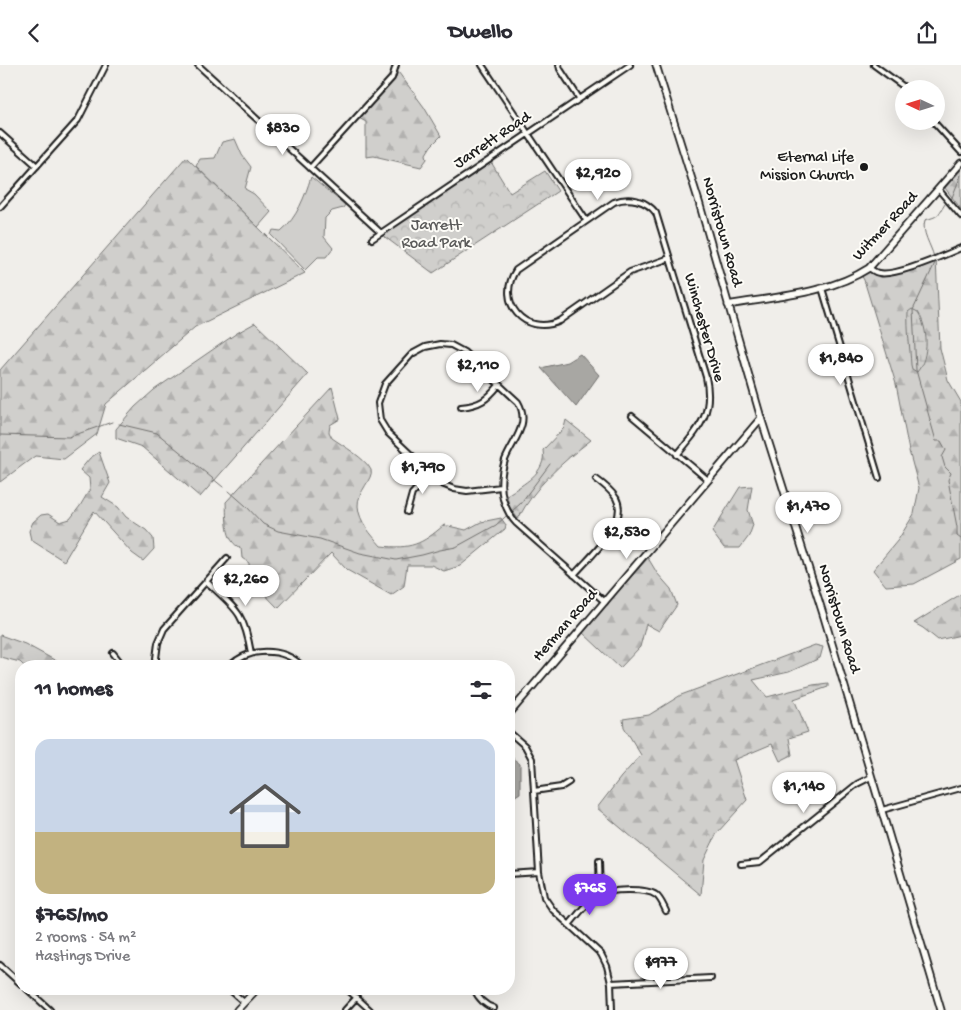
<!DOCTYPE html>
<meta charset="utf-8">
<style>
:root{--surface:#fff;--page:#f2f2f3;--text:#2b2b33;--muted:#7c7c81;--line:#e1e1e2;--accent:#7c3aed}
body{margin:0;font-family:"Gochi Hand",sans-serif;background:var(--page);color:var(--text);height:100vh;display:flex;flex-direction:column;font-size:19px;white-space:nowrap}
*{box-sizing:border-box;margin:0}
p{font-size:16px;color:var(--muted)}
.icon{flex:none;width:28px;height:28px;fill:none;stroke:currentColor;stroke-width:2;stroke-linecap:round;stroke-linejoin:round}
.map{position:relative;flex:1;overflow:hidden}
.sheet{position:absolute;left:15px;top:595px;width:500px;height:335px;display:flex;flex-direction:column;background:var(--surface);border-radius:20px;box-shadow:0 5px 20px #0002}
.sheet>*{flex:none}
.needle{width:32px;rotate:274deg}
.buttons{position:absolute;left:895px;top:15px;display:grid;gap:10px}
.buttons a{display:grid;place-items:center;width:50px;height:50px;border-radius:50%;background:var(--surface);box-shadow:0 5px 20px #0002;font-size:25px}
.price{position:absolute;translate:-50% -42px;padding:0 11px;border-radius:18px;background:#fff;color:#222;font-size:16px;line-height:32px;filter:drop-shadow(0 1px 2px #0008)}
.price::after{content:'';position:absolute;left:50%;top:30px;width:15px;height:11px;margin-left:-8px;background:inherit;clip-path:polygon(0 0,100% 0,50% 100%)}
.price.active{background:var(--accent);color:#fff}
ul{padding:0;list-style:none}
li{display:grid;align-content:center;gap:10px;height:265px;padding:0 20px}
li+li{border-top:1px solid var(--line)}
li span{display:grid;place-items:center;height:155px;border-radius:15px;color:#555}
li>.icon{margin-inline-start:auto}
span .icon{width:90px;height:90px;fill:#fffc;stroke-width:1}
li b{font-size:21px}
h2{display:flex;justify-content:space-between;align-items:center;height:60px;padding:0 20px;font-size:21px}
header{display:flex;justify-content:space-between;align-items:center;height:65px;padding:0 20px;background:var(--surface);font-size:22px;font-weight:700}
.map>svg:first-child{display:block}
.green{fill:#d0cfcc;stroke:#767674}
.forest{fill:url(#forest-firs);stroke:#767674}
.wetland{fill:url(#wetland-marsh);stroke:#767674}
.park{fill:url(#park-crowns);stroke:#767674}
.water{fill:#a8a7a3;stroke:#706f6d}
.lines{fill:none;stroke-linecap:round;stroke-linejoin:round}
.stream{stroke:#706f6d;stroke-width:1}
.street-casing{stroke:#1c1c1c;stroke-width:8}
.secondary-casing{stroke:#1c1c1c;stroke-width:9}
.street{stroke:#fdfcf7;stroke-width:4}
.secondary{stroke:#fdfcf7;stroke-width:5.5}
.poi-dot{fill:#1c1c1c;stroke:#fdfcf7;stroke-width:2}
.labels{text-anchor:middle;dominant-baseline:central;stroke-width:4;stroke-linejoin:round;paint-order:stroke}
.street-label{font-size:16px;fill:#1c1c1c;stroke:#fdfcf7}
.poi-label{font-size:16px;fill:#1c1c1c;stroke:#fdfcf7;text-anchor:end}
.park-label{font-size:16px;fill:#5b5b5a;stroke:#fdfcf7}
</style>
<header><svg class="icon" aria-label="back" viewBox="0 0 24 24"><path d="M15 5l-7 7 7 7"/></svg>Dwello<svg class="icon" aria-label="share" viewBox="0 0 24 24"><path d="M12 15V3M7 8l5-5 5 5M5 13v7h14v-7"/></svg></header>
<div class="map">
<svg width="961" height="945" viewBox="0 0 961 945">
<defs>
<pattern id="forest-firs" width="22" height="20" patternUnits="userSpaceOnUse" patternTransform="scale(1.25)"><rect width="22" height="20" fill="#d0cfcc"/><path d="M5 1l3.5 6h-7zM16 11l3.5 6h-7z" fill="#b2b1af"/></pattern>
<pattern id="wetland-marsh" width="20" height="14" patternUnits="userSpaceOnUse" patternTransform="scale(1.25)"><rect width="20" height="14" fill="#d0cfcc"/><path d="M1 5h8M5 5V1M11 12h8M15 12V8" fill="none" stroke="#b2b1af"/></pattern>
<pattern id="park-crowns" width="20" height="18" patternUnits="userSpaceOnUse" patternTransform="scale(1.25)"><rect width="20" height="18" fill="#d0cfcc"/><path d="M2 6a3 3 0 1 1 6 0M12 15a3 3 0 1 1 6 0" fill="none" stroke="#b2b1af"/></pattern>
</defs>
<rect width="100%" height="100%" fill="#f0eeea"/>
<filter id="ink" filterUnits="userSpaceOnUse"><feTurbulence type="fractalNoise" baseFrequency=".02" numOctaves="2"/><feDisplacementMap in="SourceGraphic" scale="10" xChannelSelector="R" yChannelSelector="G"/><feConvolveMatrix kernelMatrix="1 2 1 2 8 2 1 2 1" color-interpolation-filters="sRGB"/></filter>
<g filter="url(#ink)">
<path class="green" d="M235 74 242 90 251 102 245 124 254 129 271 147 258 162 196 101 200 94 215 93 222 77Z
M311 112 345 140 343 143 332 146 325 153 324 172 333 183 326 192H318L305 205 271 170 273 165 281 166C297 153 305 131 311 112Z"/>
<path class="forest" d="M396 4 424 42 441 71 431 81 426 89 427 94 421 102 374 91 366 92V57L357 52Z
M186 92 305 208 195 262 106 339 97 369 64 394 35 391 0 417V305Z
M961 105V144L945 123Z
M936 193 940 283 948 315 961 337V494L914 519 886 521 873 505 898 475 914 449 919 423 909 386 896 319 864 215 860 208 869 203C892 212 914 200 936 193Z
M255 258 308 309 200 432 142 382 116 373V364L135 342 154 325 237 268Z
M332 322 340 354 330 360 329 367 332 373C342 380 366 394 371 405 374 413 357 427 358 441 359 457 371 469 381 481 411 484 421 480 444 460L466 465 481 457 501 453 506 460 505 464 460 501 444 506 431 500H407L404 521 391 530 347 505 331 488 278 543 249 513V498L242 493 241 483C224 477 227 452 226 437Z
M566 355 591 375C561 398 535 421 518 454L509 441 507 430C523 419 547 408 543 385L564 363Z
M99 387 110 418 102 432 118 442 126 452 146 465 153 473 154 484 143 496 132 488 94 446 64 496 31 475 29 466 33 457 41 450 48 449 60 457 70 454 80 441 90 424 89 413 80 405 90 393Z
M752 421 748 445 753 460 749 471 740 483H724L712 467 740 422Z
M648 493 657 508 671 524 677 540 659 566 646 559 640 582 620 603 582 567Z
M961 529V570L938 575 923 563 914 558Z
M0 570 25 579 58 597 53 601H24L20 597 0 592Z
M815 580 823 582 820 593 789 607 753 615 767 632 813 620 828 618V622L794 634 808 667 789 673 792 690 780 696 772 679 734 695 747 735 717 768 704 795 701 830 597 743 621 712 641 690 624 662 623 654 649 650 681 630Z"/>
<path class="wetland" d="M912 244 918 247C928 263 930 292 917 307L912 304 911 300C910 282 907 265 908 247Z"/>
<path class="park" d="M491 97 510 128 545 106 558 126 433 208 381 169Z"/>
<path class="water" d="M580 289 599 310 576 342 541 303 567 297Z
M509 690 520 699V728L509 735Z"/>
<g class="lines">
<path class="stream" d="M951 135 961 110
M934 192C931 180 921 167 925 155 939 151 937 152 945 139
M935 198 913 245 916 305 936 376H941L946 385 942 392 945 402 951 408 948 415 957 462V471L961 474
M119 359 157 368 223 422
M0 370 69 372 112 357
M229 426 246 441 263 459 278 466 320 474 360 488 396 495 422 490 440 485 456 482 496 460 520 439 550 399"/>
<defs>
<path id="street" d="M198 0 381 168
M482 0 586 155
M559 0 560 4 579 33
M874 0 907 24
M933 56 961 87
M0 68 37 101
M310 103 392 13 396 0
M939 125 961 151
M0 142 78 55 106 0
M372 174 630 0
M670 193 630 207 560 256C525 272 495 237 516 205L614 137C629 131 646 135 656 148L706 312C714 349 699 363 677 390
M869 203C872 205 876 208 879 208 896 212 945 190 961 183
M822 223 879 413
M461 342C480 340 487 335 499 320
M632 351 708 415
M501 422 467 426 454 424 442 419 388 368 380 355 378 338 385 319 412 289 425 282 440 279 451 280 464 287 518 337C531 359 513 375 505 395 501 408 500 421 503 434 506 443 509 451 516 458L605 537
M407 447 412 429 430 409
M574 510C589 492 630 458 616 433 611 425 603 419 596 414
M207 517C236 544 244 547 251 588
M113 588 121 598 128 601
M155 601 158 578 164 564 227 493
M230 601C249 582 283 582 302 601
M509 667 525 681 532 694 539 807 544 832 553 845 601 889 607 901 611 918 612 945
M534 726 561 722 569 717
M882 745 961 723
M599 796 600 829
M741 799 760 797 857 719 871 712
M509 809 539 807
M569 860C578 850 587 836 599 830 609 824 646 823 656 830 661 834 663 840 666 846
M0 900 21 919
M611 918 711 913
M27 924 50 945
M229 924 244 937
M347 924 370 945
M474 924C478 933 484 940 494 943
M345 945 357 932"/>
<path id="secondary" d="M656 0 699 137 761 353 824 552 941 945
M728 240C774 232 829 229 869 203L961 98
M509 649 761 353
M237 945 257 924"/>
</defs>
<use href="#street" class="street-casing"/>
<use href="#secondary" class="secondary-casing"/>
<use href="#street" class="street"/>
<use href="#secondary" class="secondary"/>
</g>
</g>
<circle class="poi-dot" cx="864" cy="102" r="5"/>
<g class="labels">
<g class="street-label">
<text transform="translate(493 76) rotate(-34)">Jarrett Road</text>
<text transform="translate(886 162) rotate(-47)">Witmer Road</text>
<text transform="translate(721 167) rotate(74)">Norristown Road</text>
<text transform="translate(703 263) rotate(74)">Winchester Drive</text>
<text transform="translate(838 554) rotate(73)">Norristown Road</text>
<text transform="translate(566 561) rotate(-49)">Herman Road</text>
</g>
<g class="poi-label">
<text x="854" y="93">Eternal Life<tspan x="854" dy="18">Mission Church</tspan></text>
</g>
<g class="park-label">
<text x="436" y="161">Jarrett<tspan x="436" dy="18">Road Park</tspan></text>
</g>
</g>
</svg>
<div class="buttons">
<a><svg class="needle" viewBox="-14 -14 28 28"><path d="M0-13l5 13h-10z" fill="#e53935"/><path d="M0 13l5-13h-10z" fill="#7c7c81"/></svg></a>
</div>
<b class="price" style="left:283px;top:91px">$830</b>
<b class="price" style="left:598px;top:136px">$2,920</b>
<b class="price" style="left:841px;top:321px">$1,840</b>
<b class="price" style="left:478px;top:328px">$2,110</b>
<b class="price" style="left:423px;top:430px">$1,790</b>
<b class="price" style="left:808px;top:469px">$1,470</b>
<b class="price" style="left:627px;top:495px">$2,530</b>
<b class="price" style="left:246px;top:542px">$2,260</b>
<b class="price" style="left:804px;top:749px">$1,140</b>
<b class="price active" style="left:590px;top:851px">$765</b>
<b class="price" style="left:661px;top:925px">$977</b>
<section class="sheet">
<h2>11 homes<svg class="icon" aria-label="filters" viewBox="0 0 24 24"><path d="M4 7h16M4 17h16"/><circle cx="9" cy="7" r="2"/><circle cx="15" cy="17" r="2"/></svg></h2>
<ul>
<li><span style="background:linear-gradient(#c9d6e8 60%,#c2b280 0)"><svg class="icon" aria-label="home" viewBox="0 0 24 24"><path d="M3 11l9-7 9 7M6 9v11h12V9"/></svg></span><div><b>$765/mo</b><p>2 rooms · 54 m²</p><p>Hastings Drive</p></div></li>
</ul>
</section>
</div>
